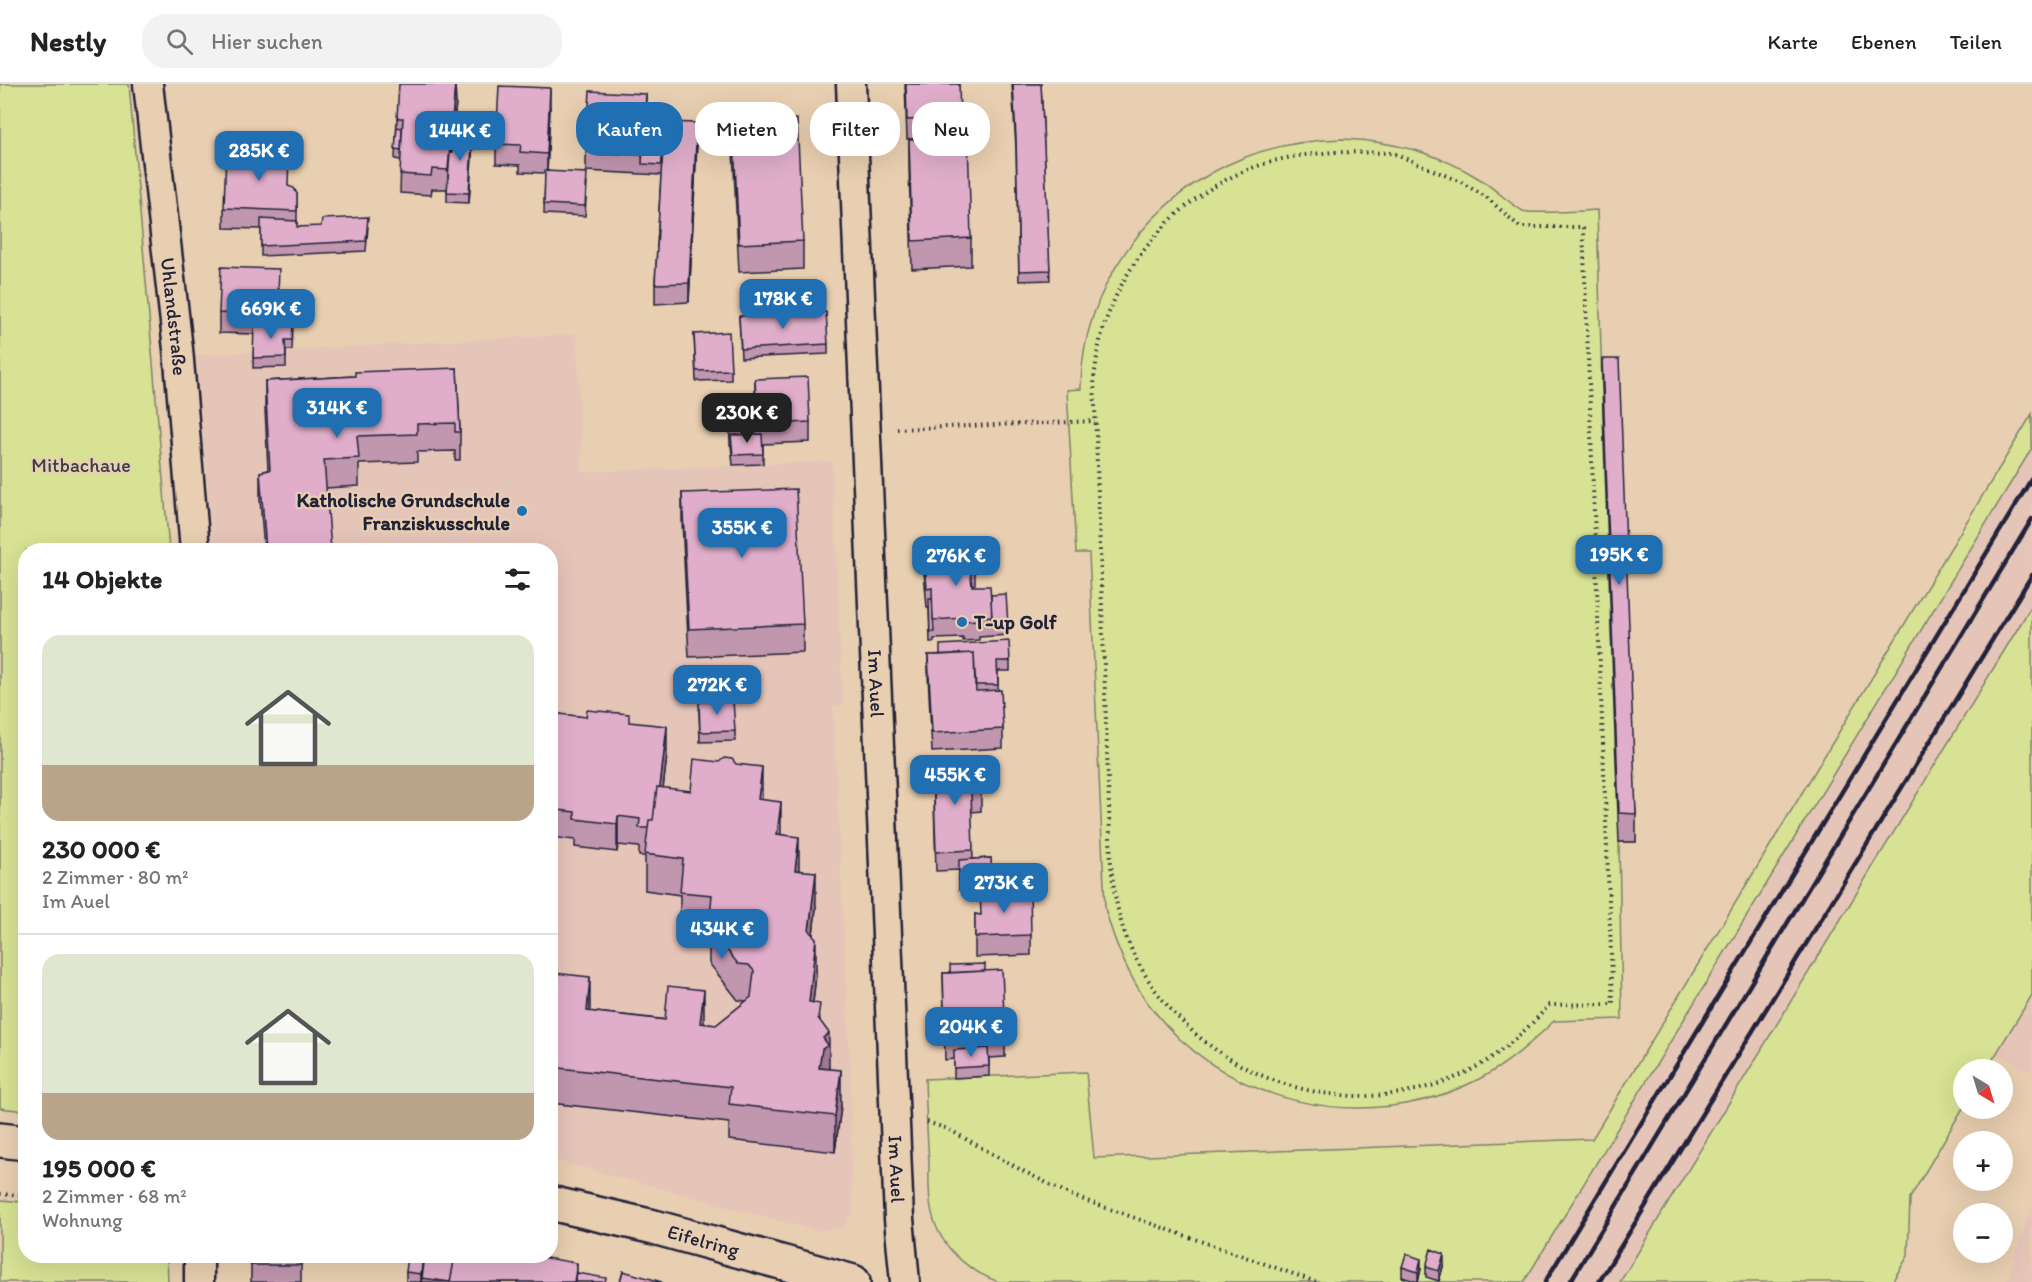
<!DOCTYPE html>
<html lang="de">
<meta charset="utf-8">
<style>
:root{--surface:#fff;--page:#f2f2f2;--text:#222;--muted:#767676;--line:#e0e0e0;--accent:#1f6fb2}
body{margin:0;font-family:Itim,sans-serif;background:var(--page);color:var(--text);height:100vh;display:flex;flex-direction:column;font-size:22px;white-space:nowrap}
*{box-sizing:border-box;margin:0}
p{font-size:20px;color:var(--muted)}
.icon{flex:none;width:33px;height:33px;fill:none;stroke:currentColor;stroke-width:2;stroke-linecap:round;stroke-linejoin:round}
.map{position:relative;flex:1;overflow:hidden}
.panel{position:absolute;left:18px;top:459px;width:540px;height:720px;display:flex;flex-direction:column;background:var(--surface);border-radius:24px;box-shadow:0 6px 24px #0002}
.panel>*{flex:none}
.top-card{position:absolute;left:576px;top:18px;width:570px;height:54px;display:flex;gap:12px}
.needle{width:39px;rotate:142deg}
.tools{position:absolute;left:1953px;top:975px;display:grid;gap:12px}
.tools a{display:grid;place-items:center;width:60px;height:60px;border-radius:50%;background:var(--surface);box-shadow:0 6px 24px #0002;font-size:30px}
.price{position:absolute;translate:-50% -51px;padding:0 14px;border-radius:12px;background:var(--accent);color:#fff;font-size:20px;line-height:39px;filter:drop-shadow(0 2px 3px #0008)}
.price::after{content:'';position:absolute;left:50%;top:36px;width:18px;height:14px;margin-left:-9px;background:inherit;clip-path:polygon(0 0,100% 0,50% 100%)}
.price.on{background:#222;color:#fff}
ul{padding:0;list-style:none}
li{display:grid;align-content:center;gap:12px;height:318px;padding:0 24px}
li+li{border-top:2px solid var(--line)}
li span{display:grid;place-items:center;height:186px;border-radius:18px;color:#555}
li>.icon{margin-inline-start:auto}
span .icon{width:108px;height:108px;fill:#fffc;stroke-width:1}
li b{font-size:26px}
h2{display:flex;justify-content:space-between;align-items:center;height:72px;padding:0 24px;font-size:26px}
.chip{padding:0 21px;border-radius:24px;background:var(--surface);box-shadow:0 6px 24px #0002;font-size:21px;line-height:54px}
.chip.on{background:var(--accent);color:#fff}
header{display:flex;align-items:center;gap:36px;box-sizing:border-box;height:84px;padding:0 30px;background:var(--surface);border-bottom:2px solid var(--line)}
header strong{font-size:28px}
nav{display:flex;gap:33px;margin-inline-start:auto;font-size:21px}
.search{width:420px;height:54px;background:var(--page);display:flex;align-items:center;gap:15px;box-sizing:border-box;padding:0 21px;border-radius:24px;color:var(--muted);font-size:22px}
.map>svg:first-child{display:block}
.built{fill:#e6c5b9}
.green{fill:#d7e294;stroke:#7c8268;stroke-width:1.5}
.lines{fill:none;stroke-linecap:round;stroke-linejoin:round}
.minor-casing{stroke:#22223b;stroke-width:33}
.secondary-casing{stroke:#22223b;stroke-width:38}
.path{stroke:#22223b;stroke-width:4;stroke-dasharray:1.5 4.5;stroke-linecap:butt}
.minor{stroke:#e9cfb1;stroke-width:28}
.secondary{stroke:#e9cfb1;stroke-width:33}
.rail{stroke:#22223b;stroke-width:4.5}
.wall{fill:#c196af;stroke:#22223b;stroke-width:1.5}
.shaded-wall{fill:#9d7a8e;stroke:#22223b;stroke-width:1.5}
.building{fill:#e0aecb;stroke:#22223b;stroke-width:1.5}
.poi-dot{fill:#1f6fb2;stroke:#e9cfb1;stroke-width:2}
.labels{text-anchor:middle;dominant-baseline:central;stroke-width:4.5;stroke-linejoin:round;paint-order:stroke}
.street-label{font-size:20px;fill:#22223b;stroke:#e9cfb1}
.park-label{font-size:20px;fill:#3d3f48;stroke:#e9cfb1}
.poi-label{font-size:20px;font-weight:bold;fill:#22223b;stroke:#e9cfb1;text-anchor:end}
</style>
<header>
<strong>Nestly</strong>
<div class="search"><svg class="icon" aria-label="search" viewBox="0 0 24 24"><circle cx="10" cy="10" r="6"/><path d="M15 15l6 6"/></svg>Hier suchen</div>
<nav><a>Karte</a><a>Ebenen</a><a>Teilen</a></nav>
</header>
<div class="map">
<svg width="2032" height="1198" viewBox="0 0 2032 1198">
<rect width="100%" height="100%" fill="#e9cfb1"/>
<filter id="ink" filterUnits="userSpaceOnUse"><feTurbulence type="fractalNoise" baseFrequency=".0167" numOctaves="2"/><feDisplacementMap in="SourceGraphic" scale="12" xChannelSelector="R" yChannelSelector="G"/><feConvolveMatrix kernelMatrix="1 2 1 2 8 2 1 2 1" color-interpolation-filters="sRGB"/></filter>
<g filter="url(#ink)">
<path class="built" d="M577 250 582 388 832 377 843 621 833 622 851 997 852 1131 843 1143 816 1147 551 1075 550 466H213L195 271Z
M2032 364V521L1620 1198H1524Z
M2032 911V988L1997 969Z
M2032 1122V1198H2006Z"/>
<path class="green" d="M0 0H129L169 466H26L25 1027 0 1024Z
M1342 55C1390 57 1437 68 1478 94 1492 102 1511 121 1523 127 1530 130 1585 127 1597 126L1602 302 1619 303 1636 758H1619L1622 935 1554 937C1531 959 1508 980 1479 995 1365 1054 1219 1021 1145 915 1126 887 1114 857 1105 824L1089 469H1076L1067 306 1081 305C1080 205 1152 109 1243 74 1275 61 1308 56 1342 55Z
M2032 330V364L1524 1198H999C965 1186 937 1160 931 1124 928 1109 929 1093 929 1078 927 1050 926 1023 925 995L1086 988 1094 1074 1592 1055Z
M2032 521V911L1987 985 1964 986 1963 1024 1910 1114 1908 1172 1892 1198H1620Z
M0 1116 25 1118 26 1172H167L168 1198H0Z"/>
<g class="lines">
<defs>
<g id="minor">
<path id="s1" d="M148 0 178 265 195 466"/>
<path id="s2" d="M851 0 899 1135 905 1198"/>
<path d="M199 1172V1198"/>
</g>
<g id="secondary">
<path d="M0 1056 26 1059"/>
<path id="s3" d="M550 1119 654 1143 853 1198"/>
</g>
</defs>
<use href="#minor" class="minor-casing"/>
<use href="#secondary" class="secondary-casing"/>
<path class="path" d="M1335 68 1393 69 1461 98 1486 113 1520 143H1583L1613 920 1549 921C1524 949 1496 975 1461 991 1334 1047 1185 987 1129 860 1118 835 1114 808 1111 781L1094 294C1096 282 1097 269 1100 257 1120 175 1186 103 1267 79 1289 72 1312 70 1335 68Z
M897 345 1095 337
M927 1038 948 1045 1025 1088 1073 1112 1316 1198
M0 1110 26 1112"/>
<use href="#minor" class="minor"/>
<use href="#secondary" class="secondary"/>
<path class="rail" d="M1545 1198 2032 394
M1570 1198 2032 435
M1599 1198 2032 491"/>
</g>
<path class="wall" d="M905 0H959L960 53 907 55Z
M1012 0H1041L1050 196 1019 197 1016 64Z
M456 18 451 68 473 56 469 119 447 118V105H432L431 111 400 109 401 76 395 75 397 34Z
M550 24 547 87 587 99 585 132 544 130 545 89 520 88V81L496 80V60Z
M646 29 645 46 697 58 689 218 655 220V200L661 91 586 87V68Z
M733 38 803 157V185L739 188 733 66Z
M909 56 971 154V182L912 185 909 84Z
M288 102 297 110V143H368L366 167 261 172V145L224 144V124Z
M279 204 277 240H293L292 266H286V283L253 284 254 250 219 249V229Z
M739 232 828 260V270L741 274Z
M694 250 731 286V296L696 297Z
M1602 275 1636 730V758H1619L1602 303Z
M457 284 460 348V376H455V367L417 368V378L359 380V402L326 404 330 466H264L260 416V388L268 386 265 325V297L355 292Z
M755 295 810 338V358L763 360V380L733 381 731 361H730L729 317 755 315Z
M682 409 803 540V568L689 573 682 437Z
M975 468V500L971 501 972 502 991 511 1008 541V551L979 553V556L963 557V554L934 555V558H930L929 524H927L924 488V469Z
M928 571 1010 577V587H998V606L1003 645V664L932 668 928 591Z
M699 628 735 647V657L700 658Z
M550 629 629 638 667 671 663 704 762 716 799 786 816 824 813 851 816 890 813 919 820 936 829 985 841 1022 835 1068 729 1056V1039L550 1019V923L716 941 746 917 738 916 709 879V847L680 844V811L645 806V772H639V763L618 761 617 768 575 763V756L550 753Z
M933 682 981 708V727L971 728 973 775 991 774 992 805 959 806V786L936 787Z
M975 830 1031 851V871L975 873Z
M985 887 1005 953V973L989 974V992L954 994V975L945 976 943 889Z
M251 1172H301V1198H251Z
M424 1172 421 1198H406V1188Z
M1444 1179 1439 1197 1426 1193V1183Z
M1402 1183 1421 1185 1418 1198 1402 1193Z
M577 1189 606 1198H422V1194Z"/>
<path class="shaded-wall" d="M455 0 456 18 448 105V86Z
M550 4V24L547 89V70Z
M646 10V29L643 80 642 71Z
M697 39V58L689 218V199Z
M473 46V56L469 119V109Z
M667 642V671L659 740V711Z
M762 683V719L758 715Z
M781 718V754L777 750Z
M618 732V761L617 768V740Z
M799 753V789L795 786Z
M816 788V824L809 883V847Z
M816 854V890L809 955V918Z
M590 893V929L587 927Z
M704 906V942L700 939Z
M829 949V985L819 984 823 954Z
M841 986V1022L835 1068V1032Z
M1444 1170V1179L1439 1197V1187Z
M423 1172H424L421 1198V1190Z
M1421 1175V1185L1418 1198V1188Z
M577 1179V1198H574Z"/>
<path class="building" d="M399 0H455L448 86 432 85 431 92 400 90 403 34H397Z
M906 0H959L960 33 907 36Z
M1013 0H1041L1050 186 1019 187 1016 54Z
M499 2 550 4 547 70 520 68 521 61 496 60Z
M590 7 646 10 642 71 586 68Z
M797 35 803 157 739 160 733 38Z
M664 38 697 39 689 199 655 200Z
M397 43 402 44 401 66 395 65Z
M453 45 473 46 469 109 447 108 450 68H452Z
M644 46 664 47 662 81 642 80Z
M968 53 971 154 912 157 909 56Z
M226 67 289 70 288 102 294 104 297 110V127L224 124Z
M545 87 587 89 585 122 544 120Z
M368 133 366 157 261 162V135L297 137V143L321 142 322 135Z
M221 183 279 185 277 232 219 229Z
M826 228 828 260 741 265 739 232Z
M254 240H293L292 256H285L286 273 253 274Z
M729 248 731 286 696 287 694 250Z
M1602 275H1619L1636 730 1619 729Z
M457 284 460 348H455V339L417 340V350L357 352 359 374 324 376 331 466H266L260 388 270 386 265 297 355 292V288Z
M808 293 810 338 730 342 729 317 756 315 755 295Z
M762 350 763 370 733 371 731 351Z
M796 405 803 540 689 545 682 409Z
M975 468V481H970L972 502H990L992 532 979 533V536L963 537V534L933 536 932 504 927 505 924 469Z
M1006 510 1008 541 992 542 991 511Z
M929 515H932L934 548H930Z
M1009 557 1010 577H997L998 601H975L974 569 940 571V561Z
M974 569 976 607 1001 606 1003 645 932 649 928 571Z
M733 616 735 647 700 648 699 618Z
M587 626 629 630V638L667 642 660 703H657L653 736H649L648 744H639L640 735 618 732 617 740 575 735V728L550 725V629L586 633Z
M724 674 732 675 736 680 762 683 758 715 781 718 777 750 799 753 795 786 816 788 809 847 816 854 809 918 820 920 818 934 829 949 823 954 828 961 822 965 819 984 841 986 835 1032 729 1020 731 1003 550 983V923L554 889 590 893 587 927 665 936 668 902 704 906 700 939 716 941 751 913 754 887 749 881 738 880 709 843 712 811 680 808 683 775 645 770 649 736H653L657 703 691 707 694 675 719 678Z
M979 680 981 708H971L973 766 936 768 933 682Z
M991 774 992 795 959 796V776Z
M1030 806 1031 851 975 853V830L981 831 980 808Z
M985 880V887L950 889V881Z
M1002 886 1005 953 945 956 943 889Z
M988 964 989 982 954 984V966Z
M1431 1165 1444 1170 1439 1187 1426 1183Z
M1406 1170 1421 1175 1418 1188 1402 1183Z
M251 1172H301V1181H251Z
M408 1172H423L421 1190 406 1188Z
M425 1172H455L450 1198 422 1194Z
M455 1172H534L577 1179 574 1198H450Z
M623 1187 662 1198H620Z
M577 1189 606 1194 605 1198H575Z"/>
</g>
<g class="poi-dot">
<circle cx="522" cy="427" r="6"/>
<circle cx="962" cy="538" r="6"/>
</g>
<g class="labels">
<g class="street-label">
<text stroke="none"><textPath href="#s1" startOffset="234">Uhlandstraße</textPath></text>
<text stroke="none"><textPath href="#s2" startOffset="600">Im Auel</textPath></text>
<text stroke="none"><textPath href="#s2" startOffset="1086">Im Auel</textPath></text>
<text stroke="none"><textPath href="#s3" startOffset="158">Eifelring</textPath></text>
</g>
<g class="park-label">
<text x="81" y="381">Mitbachaue</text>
</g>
<g class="poi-label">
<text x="510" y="416">Katholische Grundschule<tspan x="510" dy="23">Franziskusschule</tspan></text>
<text x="974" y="538" text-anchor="start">T-up Golf</text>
</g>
</g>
</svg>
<div class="tools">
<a><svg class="needle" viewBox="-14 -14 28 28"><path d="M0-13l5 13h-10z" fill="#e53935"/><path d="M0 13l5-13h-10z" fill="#767676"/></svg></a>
<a>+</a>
<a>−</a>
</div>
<b class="price" style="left:460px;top:78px">144K €</b>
<b class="price" style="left:259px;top:98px">285K €</b>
<b class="price" style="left:783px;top:246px">178K €</b>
<b class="price" style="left:271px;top:256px">669K €</b>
<b class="price" style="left:337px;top:355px">314K €</b>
<b class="price on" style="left:747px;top:360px">230K €</b>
<b class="price" style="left:742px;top:475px">355K €</b>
<b class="price" style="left:1619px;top:502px">195K €</b>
<b class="price" style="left:956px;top:503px">276K €</b>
<b class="price" style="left:717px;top:632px">272K €</b>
<b class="price" style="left:955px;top:722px">455K €</b>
<b class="price" style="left:1004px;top:830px">273K €</b>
<b class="price" style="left:722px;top:876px">434K €</b>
<b class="price" style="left:971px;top:974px">204K €</b>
<div class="top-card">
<a class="chip on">Kaufen</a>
<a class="chip">Mieten</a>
<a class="chip">Filter</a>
<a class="chip">Neu</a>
</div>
<section class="panel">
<h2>14 Objekte<svg class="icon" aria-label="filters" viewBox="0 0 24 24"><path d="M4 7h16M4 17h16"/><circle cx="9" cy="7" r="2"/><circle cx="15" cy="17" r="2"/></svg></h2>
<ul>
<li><span style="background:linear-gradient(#dfe7d0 70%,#b9a48a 0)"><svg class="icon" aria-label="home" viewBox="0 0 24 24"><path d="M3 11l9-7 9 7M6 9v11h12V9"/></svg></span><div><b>230 000 €</b><p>2 Zimmer · 80 m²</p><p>Im Auel</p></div></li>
<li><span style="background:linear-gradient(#dfe7d0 75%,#b9a48a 0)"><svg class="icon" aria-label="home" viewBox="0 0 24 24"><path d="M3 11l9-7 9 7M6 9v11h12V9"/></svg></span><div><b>195 000 €</b><p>2 Zimmer · 68 m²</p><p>Wohnung</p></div></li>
</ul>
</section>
</div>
